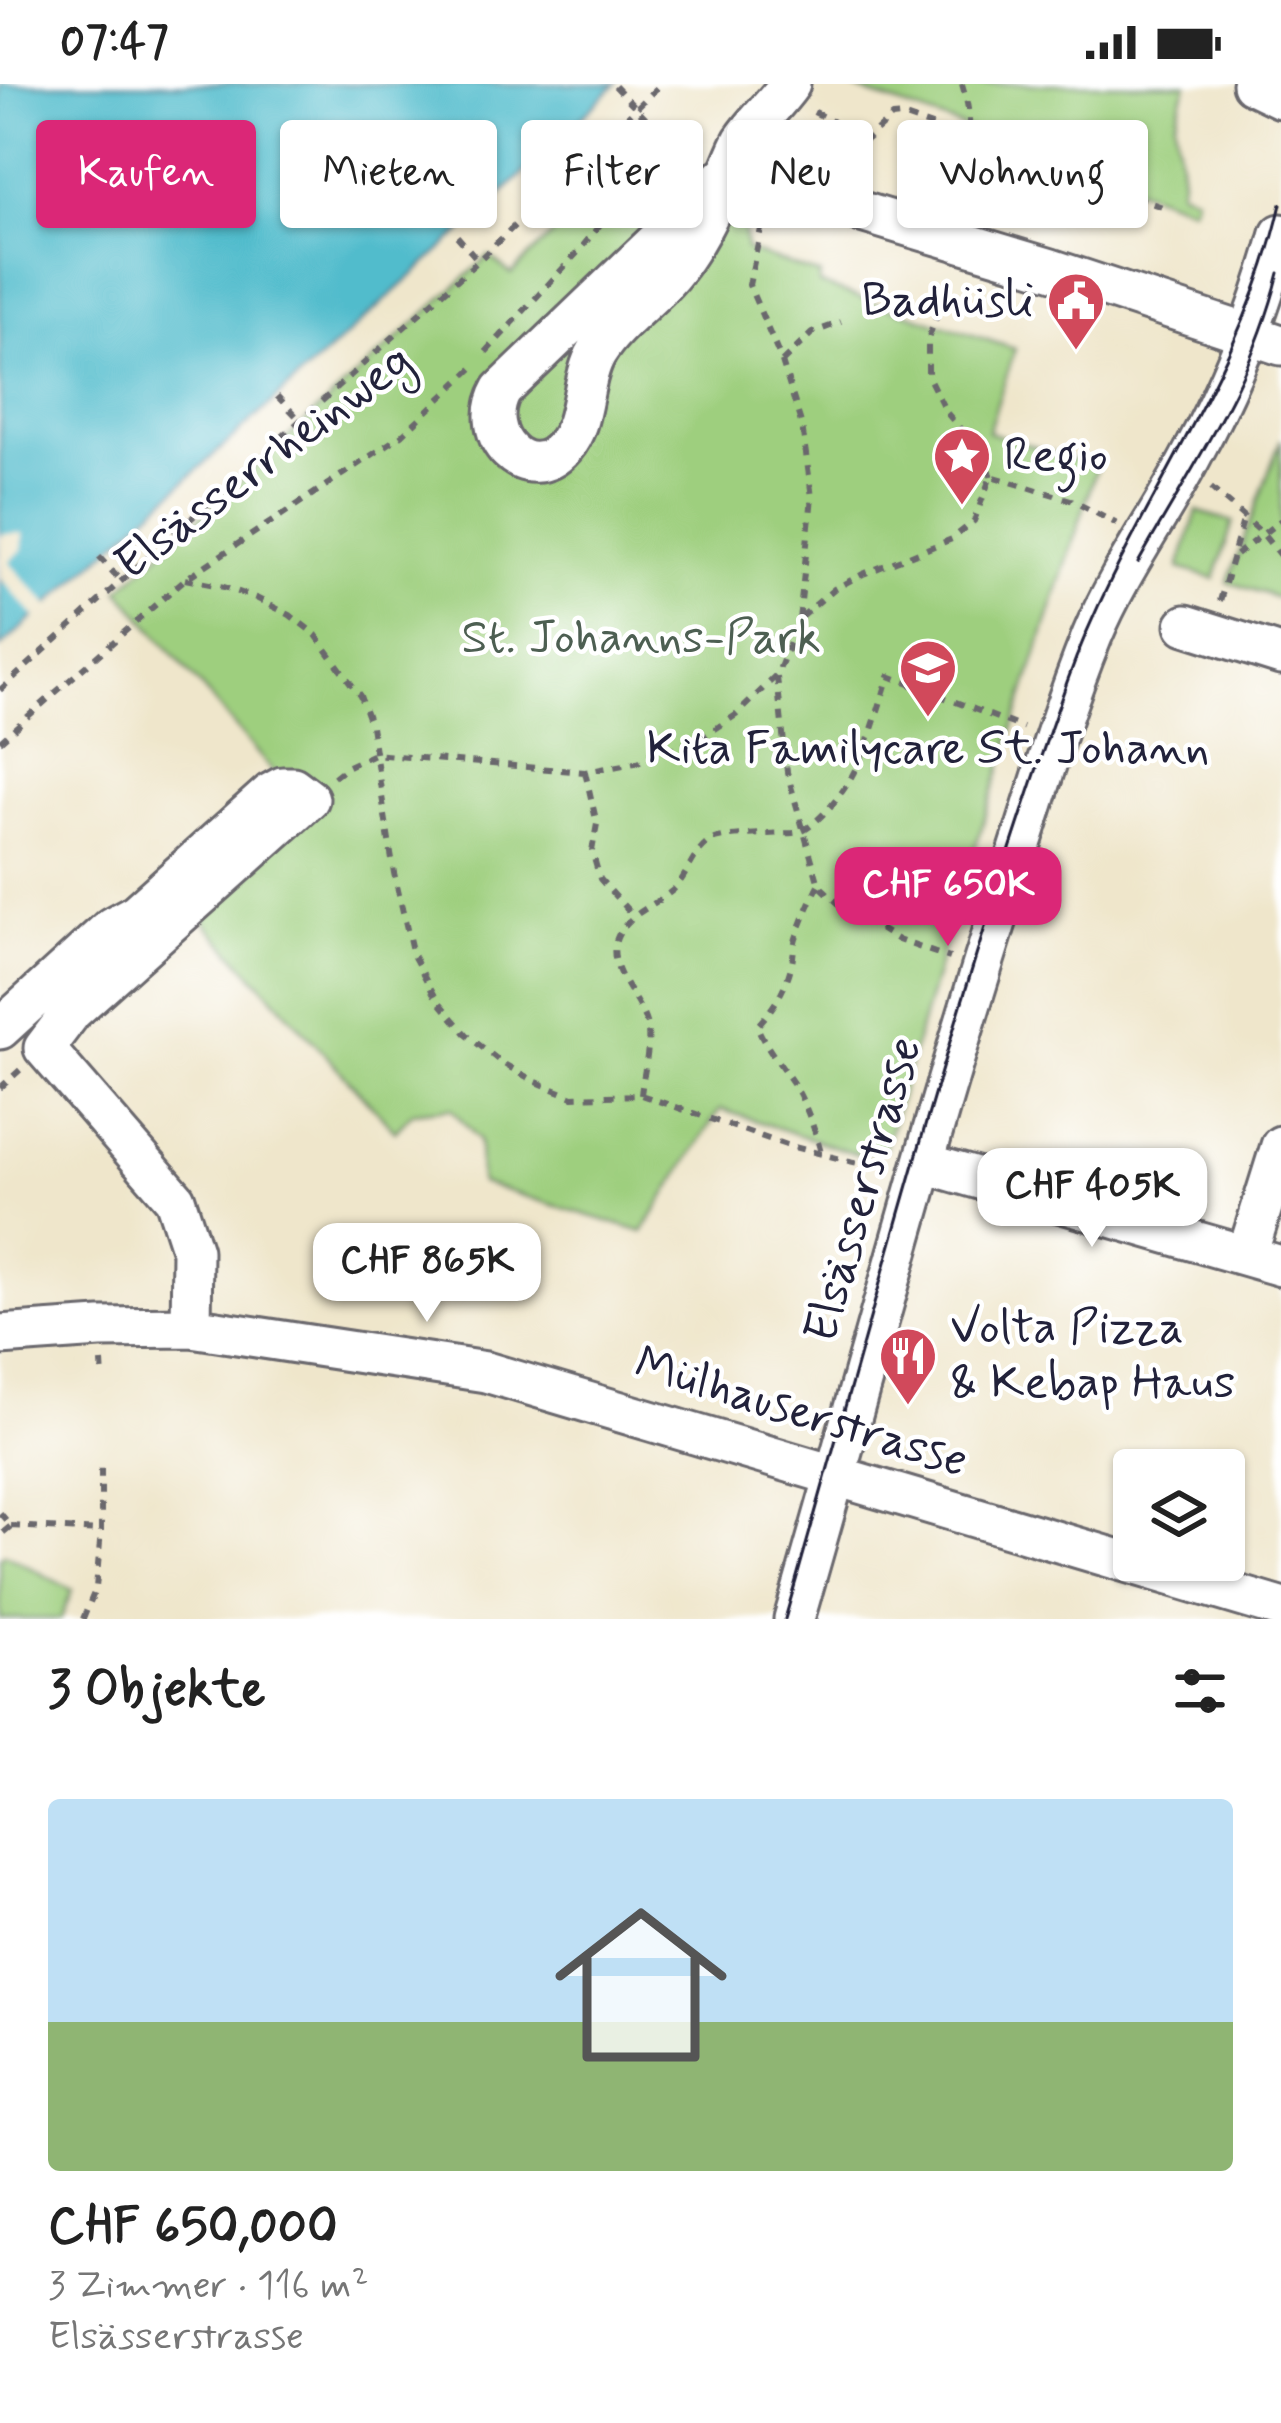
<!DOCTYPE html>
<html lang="de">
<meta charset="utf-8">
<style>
:root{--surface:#fff;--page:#f2f2f2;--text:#222;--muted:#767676;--line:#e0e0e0;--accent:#db2777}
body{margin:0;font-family:Mynerve,sans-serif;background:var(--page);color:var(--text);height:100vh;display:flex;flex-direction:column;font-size:45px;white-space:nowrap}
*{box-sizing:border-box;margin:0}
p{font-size:39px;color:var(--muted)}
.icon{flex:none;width:66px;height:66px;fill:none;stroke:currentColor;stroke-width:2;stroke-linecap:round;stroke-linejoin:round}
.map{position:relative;height:1535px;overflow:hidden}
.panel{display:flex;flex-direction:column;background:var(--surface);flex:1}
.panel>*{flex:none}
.banner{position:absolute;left:36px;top:36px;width:1209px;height:108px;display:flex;gap:24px}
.controls{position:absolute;left:1113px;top:1365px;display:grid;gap:24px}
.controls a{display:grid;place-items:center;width:132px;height:132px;border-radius:12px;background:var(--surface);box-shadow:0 3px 9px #0004;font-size:60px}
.price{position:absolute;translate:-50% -102px;padding:0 27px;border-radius:24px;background:#fff;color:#222;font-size:39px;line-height:78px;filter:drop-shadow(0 3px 6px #0008)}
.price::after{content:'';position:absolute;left:50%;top:72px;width:36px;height:27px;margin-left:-18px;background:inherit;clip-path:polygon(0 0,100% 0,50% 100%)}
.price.selected{background:var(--accent);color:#fff}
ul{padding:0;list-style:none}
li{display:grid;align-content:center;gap:24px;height:636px;padding:0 48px}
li+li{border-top:3px solid var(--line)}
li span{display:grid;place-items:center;height:372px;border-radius:12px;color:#555}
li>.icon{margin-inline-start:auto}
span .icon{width:216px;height:216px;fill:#fffc;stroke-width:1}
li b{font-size:51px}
h2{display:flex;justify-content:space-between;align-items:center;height:144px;padding:0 48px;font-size:51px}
.tag{padding:0 42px;border-radius:12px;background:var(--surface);box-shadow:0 3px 9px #0004;font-size:42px;line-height:108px}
.tag.selected{background:var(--accent);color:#fff}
.status{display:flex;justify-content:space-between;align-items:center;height:84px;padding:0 60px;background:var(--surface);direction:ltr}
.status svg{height:33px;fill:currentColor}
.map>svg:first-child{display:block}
.green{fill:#9ecf7e;stroke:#60785c;stroke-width:3}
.water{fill:#51bccc;stroke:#3a6f84;stroke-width:3}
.pier{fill:#efe6cb}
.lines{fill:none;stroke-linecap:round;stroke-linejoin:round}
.minor-casing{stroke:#6a676d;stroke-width:45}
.path{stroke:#6a676d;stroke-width:6;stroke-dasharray:9 9;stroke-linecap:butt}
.minor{stroke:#fff;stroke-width:39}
.tram{stroke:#22223b;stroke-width:3}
.labels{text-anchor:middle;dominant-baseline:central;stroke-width:9;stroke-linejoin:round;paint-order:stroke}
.poi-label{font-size:48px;fill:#22223b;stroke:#fff;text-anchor:start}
.street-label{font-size:48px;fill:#22223b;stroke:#fff}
.park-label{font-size:48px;fill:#4d5f52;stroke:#fff}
</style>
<div class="status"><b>07:47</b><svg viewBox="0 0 49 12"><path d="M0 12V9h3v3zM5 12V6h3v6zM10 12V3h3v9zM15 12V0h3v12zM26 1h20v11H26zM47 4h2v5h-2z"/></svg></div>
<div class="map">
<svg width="1281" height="1535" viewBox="0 0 1281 1535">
<rect width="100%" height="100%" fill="#fff"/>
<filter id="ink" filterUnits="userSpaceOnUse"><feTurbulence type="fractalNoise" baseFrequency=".00833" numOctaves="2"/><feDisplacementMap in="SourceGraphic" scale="24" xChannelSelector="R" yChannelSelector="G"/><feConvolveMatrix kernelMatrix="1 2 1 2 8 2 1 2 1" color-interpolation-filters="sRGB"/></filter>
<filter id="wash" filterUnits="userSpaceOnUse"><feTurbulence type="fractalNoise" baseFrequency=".004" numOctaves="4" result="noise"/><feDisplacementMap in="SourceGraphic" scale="48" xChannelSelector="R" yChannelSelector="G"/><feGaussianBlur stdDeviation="2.7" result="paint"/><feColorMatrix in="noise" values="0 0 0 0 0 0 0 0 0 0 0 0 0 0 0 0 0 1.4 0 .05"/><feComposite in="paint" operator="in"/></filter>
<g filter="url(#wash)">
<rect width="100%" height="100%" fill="#efe6cb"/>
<path class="green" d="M841 0H1187L1175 37 1182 94 1179 106 1196 112 1192 124Z
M638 34 743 135 746 166 820 191 819 200 1015 265 988 348 1097 383 945 858 885 1065 857 1070 720 1025 643 1148 480 1099 479 1056 451 1024 413 1028 395 1047 183 814 292 710 119 506 489 172 511 190 636 70 620 52Z
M1281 355V515L1228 498Z
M1197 427 1233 438 1215 495 1179 484Z
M5 1470 72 1506 61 1535H0V1474Z"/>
<path class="water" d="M0 0H616L480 131 0 564Z"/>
<path class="pier" d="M24 449 22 466 9 478 52 525 39 537 0 494V454L3 450Z"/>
</g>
<g filter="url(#ink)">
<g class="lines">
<defs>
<path id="minor" d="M1252 0 1281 14
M729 88 502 306C476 352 528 405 564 363 586 338 580 296 597 268 618 234 656 213 679 180 699 153 713 121 728 91 733 80 737 68 743 57 756 37 776 20 790 0
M729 88 1051 185 1281 261
M1186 541 1281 571
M0 945 112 843 136 830 271 709 282 703H293L309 715 72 927 44 964 175 1115 192 1167 191 1243
M924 1079 1281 1182
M1247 1171 1281 1062
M0 1251 100 1244 191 1243 486 1288 1281 1524
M794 1535C864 1294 928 1050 1005 810 1033 724 1058 636 1092 552 1119 487 1161 431 1193 369 1231 299 1260 227 1281 150"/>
</defs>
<use href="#minor" class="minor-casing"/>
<path class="path" d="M962 0C967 17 972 36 967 54L1165 124
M615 2 673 62 698 74
M814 28 867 55 892 33 902 32 967 54
M457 152 478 176
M951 194 928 255V292L946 328 988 377 991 392
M486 268 578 168 634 98 673 62
M782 278 812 249 841 238
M277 312 301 337
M1211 404 1262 449 1281 473
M1236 471 1281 436
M99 473 121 497
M185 495 224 503 256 514 290 531 316 551 360 612 371 642 394 789 413 871 436 914 468 952 502 979 534 997 573 1013 641 1011 786 1061 885 1086
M1220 517 1244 433
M801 533 834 505 863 490 952 455 974 437 991 392 1071 416 1117 440
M777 593 787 688 819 801 839 820 898 856 950 874
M0 606 478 177 661 0
M0 657 185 495 402 351 474 283
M585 688 597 740 592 767 600 795 634 833
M334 693 348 682 374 670 585 688 635 679 700 655 736 631 777 591 799 536 812 413 802 342 782 278 749 201 761 145 760 134
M819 801C810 818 803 836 796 854 793 864 794 873 791 883 785 906 773 925 757 942 766 964 782 982 795 1002 807 1023 815 1046 821 1069
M0 1004 20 986
M641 1011C643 991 650 966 648 947 644 916 604 887 617 854 627 830 656 821 673 806 688 792 693 767 712 756 722 750 776 750 793 749 804 748 808 744 816 737 861 697 871 646 889 592L1023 644
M102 1278 103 1295
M0 1429 11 1442 0 1451
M11 1442 101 1447
M83 1535 96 1504 101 1447V1376"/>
<use href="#minor" class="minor"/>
<path class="tram" d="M1138 479C1193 380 1251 301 1279 189
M785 1535C875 1222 957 905 1067 598 1126 432 1242 294 1281 120"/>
</g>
</g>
<defs>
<symbol id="civic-pin" viewBox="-11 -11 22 30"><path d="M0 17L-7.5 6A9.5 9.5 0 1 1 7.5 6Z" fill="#d1495b" stroke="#fff"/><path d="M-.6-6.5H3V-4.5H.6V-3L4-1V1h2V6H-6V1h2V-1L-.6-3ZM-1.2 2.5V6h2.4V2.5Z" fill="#fff"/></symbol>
<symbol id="sight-pin" viewBox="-11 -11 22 30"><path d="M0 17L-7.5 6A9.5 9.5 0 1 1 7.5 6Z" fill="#d1495b" stroke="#fff"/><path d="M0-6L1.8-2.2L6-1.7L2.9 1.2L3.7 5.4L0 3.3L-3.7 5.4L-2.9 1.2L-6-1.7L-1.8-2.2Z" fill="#fff"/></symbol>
<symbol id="school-pin" viewBox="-11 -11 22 30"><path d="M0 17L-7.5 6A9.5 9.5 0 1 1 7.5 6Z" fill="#d1495b" stroke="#fff"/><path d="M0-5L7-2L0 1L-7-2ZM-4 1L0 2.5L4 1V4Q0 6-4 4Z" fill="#fff"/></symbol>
<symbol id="restaurant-pin" viewBox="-11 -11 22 30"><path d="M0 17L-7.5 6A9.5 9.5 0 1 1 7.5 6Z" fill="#d1495b" stroke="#fff"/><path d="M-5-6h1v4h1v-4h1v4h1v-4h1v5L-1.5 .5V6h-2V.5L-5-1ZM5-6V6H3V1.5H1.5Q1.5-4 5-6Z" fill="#fff"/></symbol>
</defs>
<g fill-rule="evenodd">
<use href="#civic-pin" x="1043" y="184" width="66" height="90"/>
<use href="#sight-pin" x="929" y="339" width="66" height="90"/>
<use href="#school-pin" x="895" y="551" width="66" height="90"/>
<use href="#restaurant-pin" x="875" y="1239" width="66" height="90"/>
</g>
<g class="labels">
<g class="poi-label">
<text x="1034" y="217" text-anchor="end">Badhüsli</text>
<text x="1004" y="372">Regio</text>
<text x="928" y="665" text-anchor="middle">Kita Familycare St. Johann</text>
<text x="950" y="1244">Volta Pizza<tspan x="950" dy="55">&amp; Kebap Haus</tspan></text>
</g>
<g class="street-label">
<text transform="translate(264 379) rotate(-37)">Elsässerrheinweg</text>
<text transform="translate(864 1106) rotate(-74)">Elsässerstrasse</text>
<text transform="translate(801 1329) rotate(17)">Mülhauserstrasse</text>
</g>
<g class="park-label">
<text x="641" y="554">St. Johanns-Park</text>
</g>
</g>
</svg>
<div class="controls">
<a><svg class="icon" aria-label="layers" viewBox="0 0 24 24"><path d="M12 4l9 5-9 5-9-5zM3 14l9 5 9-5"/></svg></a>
</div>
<b class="price selected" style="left:948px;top:865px">CHF 650K</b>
<b class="price" style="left:1092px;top:1166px">CHF 405K</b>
<b class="price" style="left:427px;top:1241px">CHF 865K</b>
<div class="banner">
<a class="tag selected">Kaufen</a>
<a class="tag">Mieten</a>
<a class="tag">Filter</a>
<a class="tag">Neu</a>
<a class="tag">Wohnung</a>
</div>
</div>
<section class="panel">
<h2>3 Objekte<svg class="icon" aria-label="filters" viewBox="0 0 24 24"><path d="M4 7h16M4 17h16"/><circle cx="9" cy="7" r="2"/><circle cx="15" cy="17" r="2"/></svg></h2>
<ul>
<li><span style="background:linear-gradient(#bfe0f5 60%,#8fb573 0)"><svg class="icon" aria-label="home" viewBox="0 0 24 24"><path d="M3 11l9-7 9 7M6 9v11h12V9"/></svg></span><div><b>CHF 650,000</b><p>3 Zimmer · 116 m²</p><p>Elsässerstrasse</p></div></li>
</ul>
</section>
